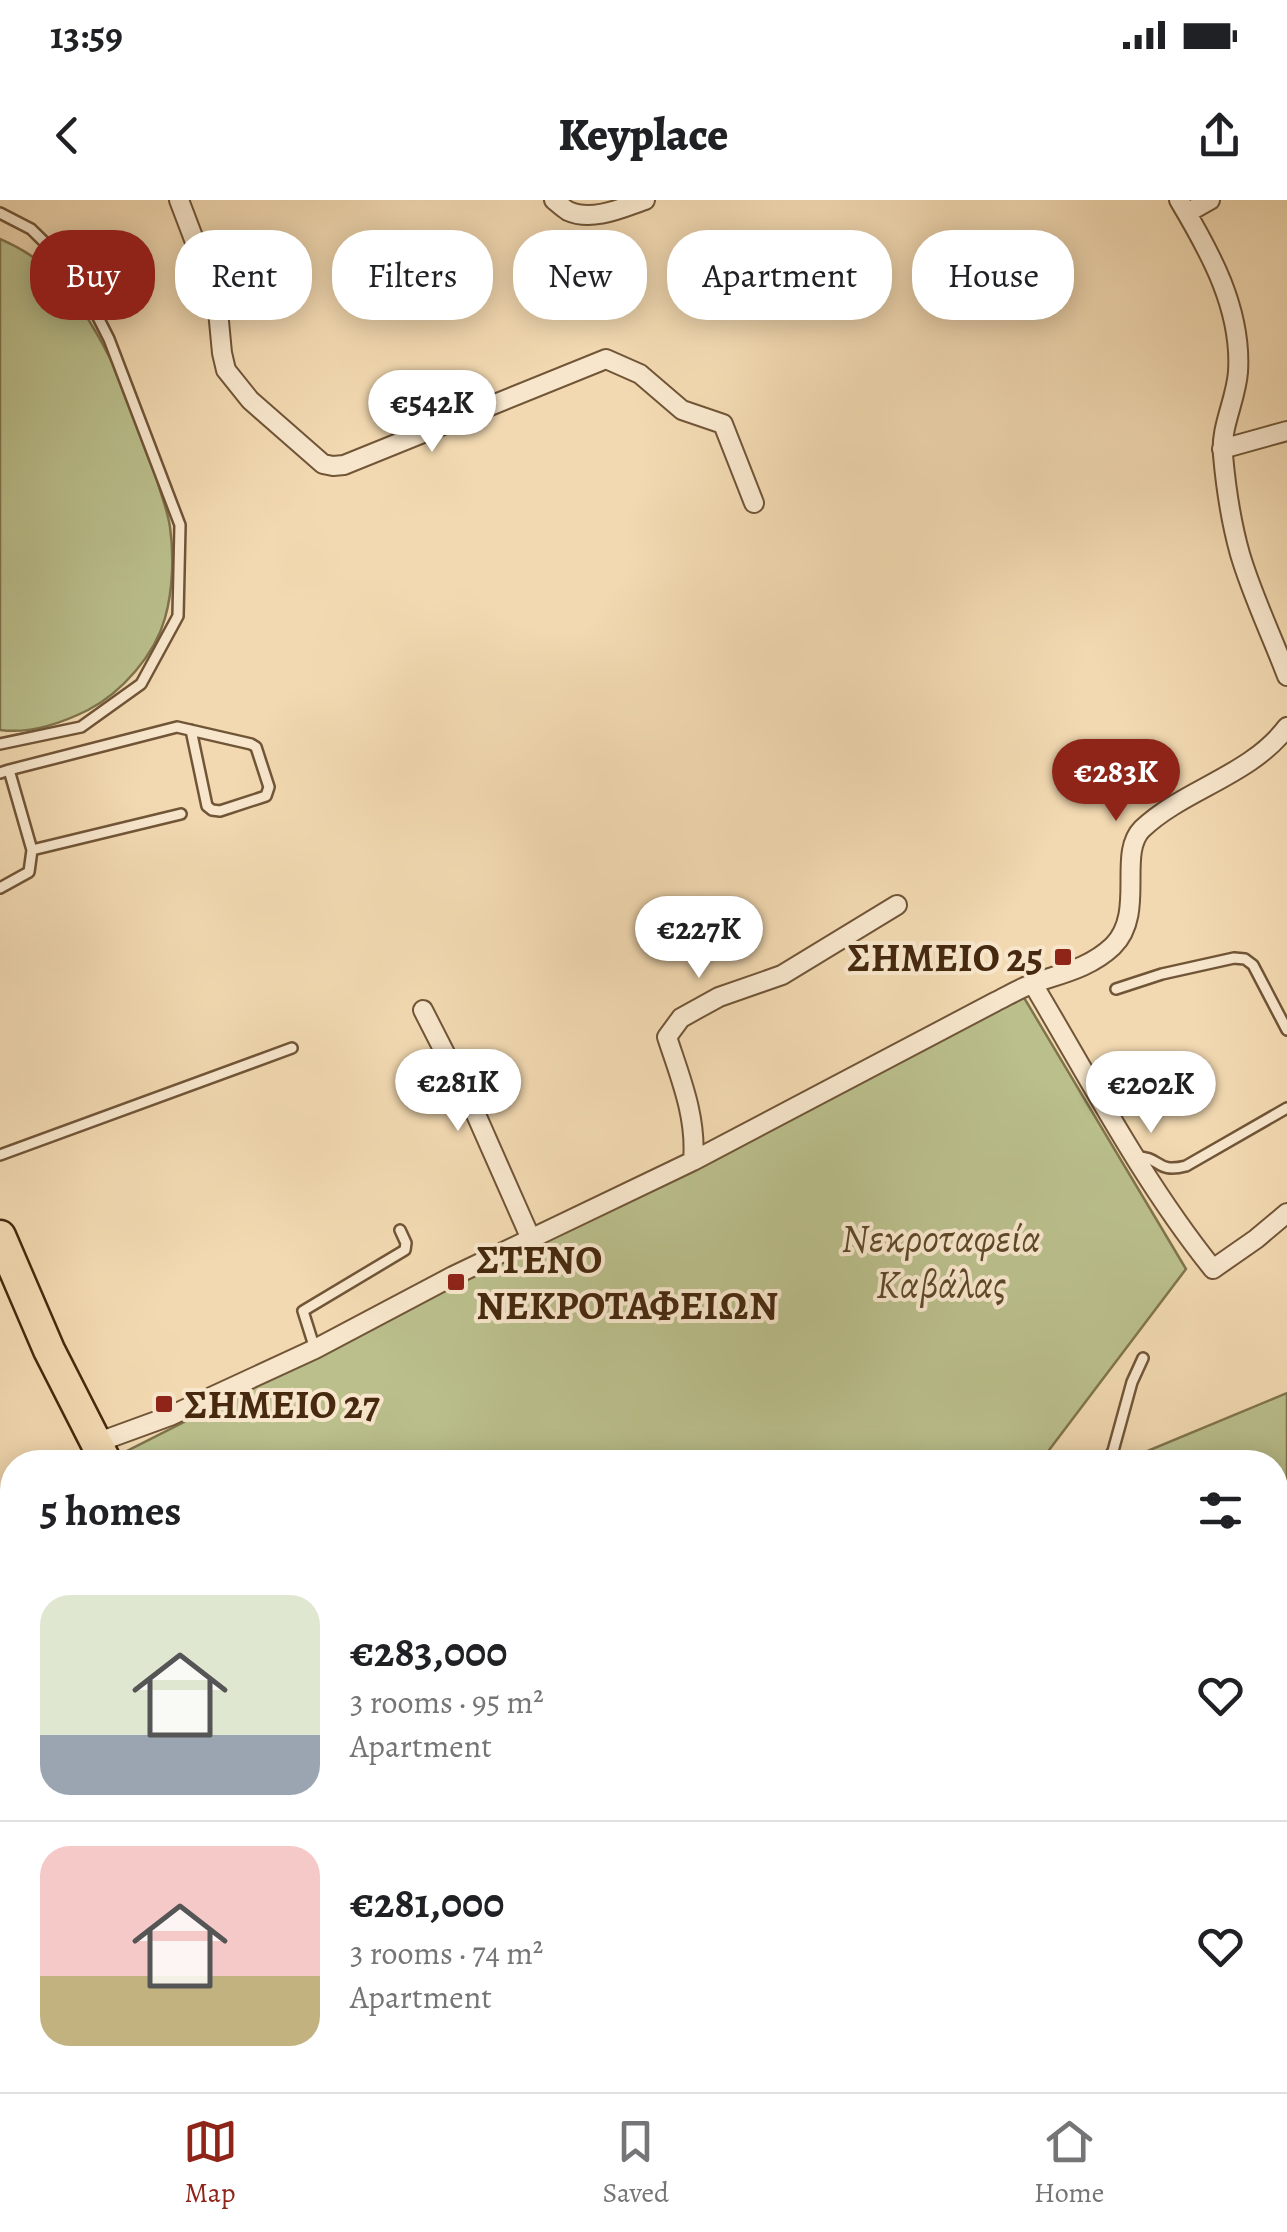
<!DOCTYPE html>
<meta charset="utf-8">
<style>
:root{--surface:#fff;--page:#f6f6f6;--text:#202124;--muted:#757577;--line:#e0e0e0;--accent:#8f2418}
body{margin:0;font-family:Alegreya,serif;background:var(--page);color:var(--text);height:100vh;display:flex;flex-direction:column;font-size:38px;white-space:nowrap}
*{box-sizing:border-box;margin:0}
p{font-size:32px;color:var(--muted)}
.icon{flex:none;width:55px;height:55px;fill:none;stroke:currentColor;stroke-width:2;stroke-linecap:round;stroke-linejoin:round}
.map{position:relative;flex:1;overflow:hidden}
.panel{position:absolute;left:0px;top:1250px;width:1288px;height:642px;display:flex;flex-direction:column;background:var(--surface);border-radius:40px 40px 0 0;box-shadow:0 5px 25px #0003}
.panel>*{flex:none}
.guide{position:absolute;left:30px;top:30px;width:1228px;height:90px;display:flex;gap:20px}
.price{position:absolute;translate:-50% -85px;padding:0 22px;border-radius:35px;background:#fff;color:#222;font-size:32px;line-height:65px;filter:drop-shadow(0 2px 5px #0008)}
.price::after{content:'';position:absolute;left:50%;top:60px;width:30px;height:22px;margin-left:-15px;background:inherit;clip-path:polygon(0 0,100% 0,50% 100%)}
.price.current{background:var(--accent);color:#fff}
ul{padding:0;list-style:none}
li{display:flex;align-items:center;gap:30px;height:250px;padding:0 40px}
li+li{border-top:2px solid var(--line)}
li span{display:grid;place-items:center;flex:none;width:280px;height:200px;border-radius:30px;color:#555}
li>.icon{margin-inline-start:auto}
span .icon{width:120px;height:120px;fill:#fffc;stroke-width:1}
li b{font-size:42px}
h2{display:flex;justify-content:space-between;align-items:center;height:120px;padding:0 40px;font-size:42px}
.pill{padding:0 35px;border-radius:40px;background:var(--surface);box-shadow:0 5px 25px #0003;font-size:35px;line-height:90px}
.pill.current{background:var(--accent);color:#fff}
.status{display:flex;justify-content:space-between;align-items:center;height:70px;padding:0 50px;background:var(--surface);direction:ltr}
.status svg{height:28px;fill:currentColor}
header{display:flex;justify-content:space-between;align-items:center;height:130px;padding:0 40px;background:var(--surface);font-size:45px;font-weight:800}
.tab-bar{display:flex;justify-content:space-around;align-items:center;height:140px;border-top:2px solid var(--line);background:var(--surface);font-size:28px;color:var(--muted)}
.tab-bar a{display:grid;justify-items:center;gap:5px}
.tab-bar .current{color:var(--accent)}
.map>svg:first-child{display:block}
.green{fill:#babf8c;stroke:#80744d;stroke-width:2.5}
.lines{fill:none;stroke-linecap:round;stroke-linejoin:round}
.service-casing{stroke:#715537;stroke-width:14}
.minor-casing{stroke:#715537;stroke-width:22}
.primary-casing{stroke:#46290e;stroke-width:35}
.path{stroke:#46290e;stroke-width:4;stroke-dasharray:2.5 5;stroke-linecap:butt}
.service{stroke:#f7e6cc;stroke-width:9}
.minor{stroke:#f7e6cc;stroke-width:18}
.primary{stroke:#f2d9b1;stroke-width:30}
.poi-dot{fill:#8f2418;stroke:#f7e6cc;stroke-width:4}
.labels{text-anchor:middle;dominant-baseline:central;stroke-width:8;stroke-linejoin:round;paint-order:stroke}
.poi-label{font-size:40px;font-weight:bold;fill:#46290e;stroke:#f7e6cc;text-anchor:start}
.park-label{font-size:40px;font-style:italic;fill:#5d4727;stroke:#f7e6cc}
</style>
<div class="status"><b>13:59</b><svg viewBox="0 0 49 12"><path d="M0 12V9h3v3zM5 12V6h3v6zM10 12V3h3v9zM15 12V0h3v12zM26 1h20v11H26zM47 4h2v5h-2z"/></svg></div>
<header><svg class="icon" aria-label="back" viewBox="0 0 24 24"><path d="M15 5l-7 7 7 7"/></svg>Keyplace<svg class="icon" aria-label="share" viewBox="0 0 24 24"><path d="M12 15V3M7 8l5-5 5 5M5 13v7h14v-7"/></svg></header>
<div class="map">
<svg width="1287" height="1892" viewBox="0 0 1287 1892">
<rect width="100%" height="100%" fill="#f2d9b1"/>
<filter id="stains"><feTurbulence type="fractalNoise" baseFrequency=".002" numOctaves="4"/><feColorMatrix values="0 0 0 0 .2 0 0 0 0 .09 0 0 0 0 .02 0 0 0 .5 -.17"/></filter>
<radialGradient id="worn" r=".72"><stop offset=".6" stop-color="#630" stop-opacity="0"/><stop offset="1" stop-color="#630" stop-opacity=".3"/></radialGradient>
<path class="green" d="M0 39C25 50 51 67 67 89 110 144 141 222 160 290 164 302 168 314 170 327 174 355 173 390 165 418 155 455 121 493 88 510 62 523 30 534 0 530Z
M1023 796 1186 1069 1040 1262H135L127 1251Z
M1287 1193V1892H48L45 1880H1275V1262H1121Z"/>
<g class="lines">
<defs>
<path id="service" d="M0 13 31 29 75 72 109 139 180 325 178 416 141 484 81 527 0 544
M9 570 177 527 251 544 256 547 269 587 266 596 220 611 212 610 207 606 191 530
M0 573 9 570 32 650 29 672 0 688
M32 650 181 614
M1116 789 1162 774 1234 758 1245 759 1253 765 1287 830
M0 955 292 848
M1135 957C1162 956 1155 974 1186 966L1287 908
M315 1149 303 1111 405 1050 406 1043 400 1030
M1106 1262 1113 1251 1132 1182 1143 1158
M433 1892 436 1880"/>
<path id="minor" d="M179 0 217 100 222 153 226 170 250 200 323 264 333 266 344 265 606 159 640 174 682 210 723 224 754 303
M554 0C559 4 563 8 568 11 592 22 622 8 645 0
M1179 0C1210 52 1242 109 1238 172 1236 200 1220 228 1223 255 1226 289 1231 322 1240 354 1252 395 1272 436 1287 476
M1187 13 1210 0
M1222 249 1287 231
M1033 784C1090 880 1143 982 1213 1069L1256 1039 1287 1013
M423 810 474 910 531 1039
M693 961C697 917 680 877 667 837L681 818 719 797 782 775 897 705
M96 1243 170 1216 315 1149 453 1076 693 961 995 802C1009 795 1022 787 1037 782 1064 773 1091 767 1113 746 1146 713 1117 654 1142 629 1184 589 1250 576 1287 527"/>
<path id="primary" d="M0 1036 49 1150 106 1262
M478 1880 481 1892"/>
</defs>
<use href="#service" class="service-casing"/>
<use href="#minor" class="minor-casing"/>
<use href="#primary" class="primary-casing"/>
<path class="path" d="M1275 1620 1287 1612
M963 1880 968 1892"/>
<use href="#service" class="service"/>
<use href="#minor" class="minor"/>
<use href="#primary" class="primary"/>
</g>
<g class="poi-dot">
<rect x="1053" y="747" width="20" height="20" rx="5"/>
<rect x="446" y="1072" width="20" height="20" rx="5"/>
<rect x="154" y="1194" width="20" height="20" rx="5"/>
</g>
<g class="labels">
<g class="poi-label">
<text x="1043" y="757" text-anchor="end">ΣΗΜΕΙΟ 25</text>
<text x="476" y="1059">ΣΤΕΝΟ<tspan x="476" dy="46">ΝΕΚΡΟΤΑΦΕΙΩΝ</tspan></text>
<text x="184" y="1204">ΣΗΜΕΙΟ 27</text>
</g>
<g class="park-label">
<text x="941" y="1038">Νεκροταφεία<tspan x="941" dy="46">Καβάλας</tspan></text>
</g>
</g>
<rect width="100%" height="100%" filter="url(#stains)"/>
<rect width="100%" height="100%" fill="url(#worn)"/>
</svg>
<b class="price" style="left:432px;top:255px">€542K</b>
<b class="price current" style="left:1116px;top:624px">€283K</b>
<b class="price" style="left:699px;top:781px">€227K</b>
<b class="price" style="left:458px;top:934px">€281K</b>
<b class="price" style="left:1151px;top:936px">€202K</b>
<div class="guide">
<a class="pill current">Buy</a>
<a class="pill">Rent</a>
<a class="pill">Filters</a>
<a class="pill">New</a>
<a class="pill">Apartment</a>
<a class="pill">House</a>
</div>
<section class="panel">
<h2>5 homes<svg class="icon" aria-label="filters" viewBox="0 0 24 24"><path d="M4 7h16M4 17h16"/><circle cx="9" cy="7" r="2"/><circle cx="15" cy="17" r="2"/></svg></h2>
<ul>
<li><span style="background:linear-gradient(#dfe7d0 70%,#9aa5b1 0)"><svg class="icon" aria-label="home" viewBox="0 0 24 24"><path d="M3 11l9-7 9 7M6 9v11h12V9"/></svg></span><div><b>€283,000</b><p>3 rooms · 95 m²</p><p>Apartment</p></div><svg class="icon" aria-label="heart" viewBox="0 0 24 24"><path d="M12 20l-8-8c-3-5 5-10 8-4 3-6 11-1 8 4z"/></svg></li>
<li><span style="background:linear-gradient(#f6c9c9 65%,#c2b280 0)"><svg class="icon" aria-label="home" viewBox="0 0 24 24"><path d="M3 11l9-7 9 7M6 9v11h12V9"/></svg></span><div><b>€281,000</b><p>3 rooms · 74 m²</p><p>Apartment</p></div><svg class="icon" aria-label="heart" viewBox="0 0 24 24"><path d="M12 20l-8-8c-3-5 5-10 8-4 3-6 11-1 8 4z"/></svg></li>
</ul>
</section>
</div>
<nav class="tab-bar">
<a class="current"><svg class="icon" aria-label="map" viewBox="0 0 24 24"><path d="M3 6l6-2 6 2 6-2v14l-6 2-6-2-6 2zM9 4v14M15 6v14"/></svg>Map</a>
<a><svg class="icon" aria-label="saved" viewBox="0 0 24 24"><path d="M7 4h10v16l-5-4-5 4z"/></svg>Saved</a>
<a><svg class="icon" aria-label="home" viewBox="0 0 24 24"><path d="M3 11l9-7 9 7M6 9v11h12V9"/></svg>Home</a>
</nav>
